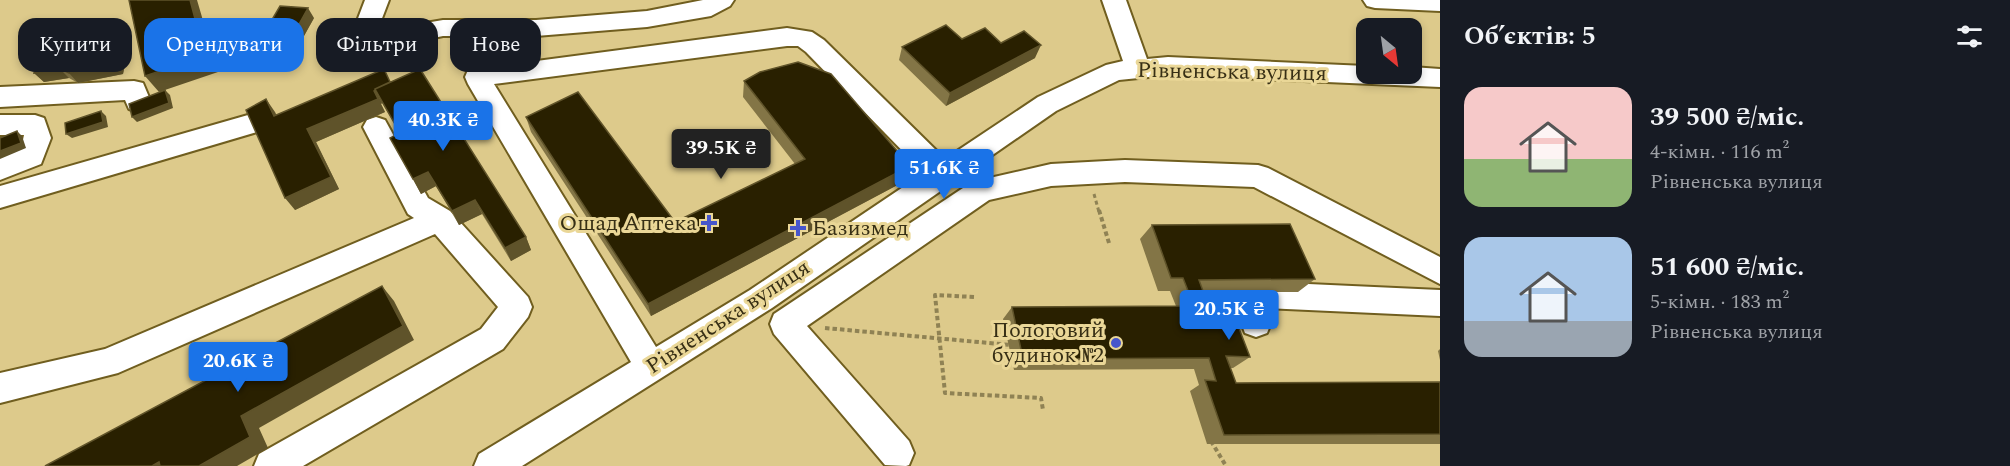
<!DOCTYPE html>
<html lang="uk">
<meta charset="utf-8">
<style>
:root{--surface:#171b24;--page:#20242c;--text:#f1f3f6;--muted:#9ea1a6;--accent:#1a73e8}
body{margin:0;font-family:Spectral,serif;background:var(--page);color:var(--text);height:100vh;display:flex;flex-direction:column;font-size:22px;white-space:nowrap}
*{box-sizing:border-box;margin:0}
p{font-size:20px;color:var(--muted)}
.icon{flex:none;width:33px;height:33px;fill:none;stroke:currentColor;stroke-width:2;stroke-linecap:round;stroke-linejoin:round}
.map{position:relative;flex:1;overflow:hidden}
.sheet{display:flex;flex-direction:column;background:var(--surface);width:570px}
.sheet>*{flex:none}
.banner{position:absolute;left:18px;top:18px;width:570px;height:54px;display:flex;gap:12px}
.needle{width:39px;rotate:151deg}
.tools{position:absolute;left:1356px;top:18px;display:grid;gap:12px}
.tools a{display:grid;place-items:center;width:66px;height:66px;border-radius:12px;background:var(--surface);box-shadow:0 3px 9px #0003;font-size:30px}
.price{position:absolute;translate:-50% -51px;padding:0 14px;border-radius:6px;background:var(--accent);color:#fff;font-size:20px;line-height:39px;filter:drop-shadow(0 2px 3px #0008)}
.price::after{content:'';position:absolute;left:50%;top:36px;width:18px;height:14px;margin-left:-9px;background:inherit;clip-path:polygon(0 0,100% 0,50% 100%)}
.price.current{background:#222;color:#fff}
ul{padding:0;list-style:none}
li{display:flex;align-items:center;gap:18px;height:150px;padding:0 24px}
li span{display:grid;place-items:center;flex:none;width:168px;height:120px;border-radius:18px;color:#555}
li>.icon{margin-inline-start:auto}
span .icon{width:72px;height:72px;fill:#fffc;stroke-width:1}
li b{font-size:26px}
h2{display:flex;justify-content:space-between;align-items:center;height:72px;padding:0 24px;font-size:26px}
.pill{padding:0 21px;border-radius:18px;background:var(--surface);box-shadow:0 3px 9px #0003;font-size:21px;line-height:54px}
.pill.current{background:var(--accent);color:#fff}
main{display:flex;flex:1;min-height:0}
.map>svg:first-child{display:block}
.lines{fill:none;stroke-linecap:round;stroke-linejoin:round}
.minor-casing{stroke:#705e1f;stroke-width:4}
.path-far1{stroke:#8f8254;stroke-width:3;stroke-dasharray:4 3;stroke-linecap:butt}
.path{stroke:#8f8254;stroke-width:4;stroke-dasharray:4.5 3;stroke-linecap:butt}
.minor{fill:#fff;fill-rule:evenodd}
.wall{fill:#837546}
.shaded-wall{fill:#5f532a}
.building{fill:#292000;stroke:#5f532a;stroke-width:1.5}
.poi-dot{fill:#4756cb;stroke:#ead797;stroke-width:2}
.labels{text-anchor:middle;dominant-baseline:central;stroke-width:6;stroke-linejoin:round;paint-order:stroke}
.street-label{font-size:22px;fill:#372f15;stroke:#ead797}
.poi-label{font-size:22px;fill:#372f15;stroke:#ead797;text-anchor:end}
</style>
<main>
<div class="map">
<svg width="1440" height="466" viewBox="0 0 1440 466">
<rect width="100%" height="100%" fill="#ddca8b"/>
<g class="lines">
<defs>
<path id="minor" d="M365 0H389L381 21 384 27 396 28 443 20H536L647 11 703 0H734L730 6 711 16 647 27 536 36H443L396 46 367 40 357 21Z
M1102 0H1126L1147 59 1168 57 1366 66V74H1412V67L1440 69V87L1168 75 1119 80 1056 111 772 308 522 466H474L479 454 631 362 468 84 465 77 468 70 787 28 812 32 824 40 945 159 1038 97 1106 65 1123 61ZM787 46H798L806 52 924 173 750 290 656 347 494 84Z
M1363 0H1440V11L1375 8 1367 6Z
M134 81 143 83 151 102 147 109 138 112 129 109 125 100 0 107V87Z
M0 115H35L44 118 51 138 41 164 0 180V157L21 149 24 135H0Z
M248 115 257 118 261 125 257 132 0 208V186Z
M376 117 385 120 428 198 450 211 528 297 532 307 528 317 503 349 303 466H254L259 454 481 329 498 307 435 234 118 373 0 403V373L105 349 414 218 408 214 363 127 367 120Z
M1125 160 1258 165 1268 168 1440 257V284L1254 187 1125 182 1051 186 989 200 807 326 909 441 914 453 909 465 906 466 885 465 774 334 770 324 774 314 972 182 1051 164Z
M1245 281 1440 290V316L1266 308 1271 323 1267 333 1256 337 1245 333 1230 294 1234 285Z"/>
</defs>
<use href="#minor" class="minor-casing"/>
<path class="path-far1" d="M1094 194 1099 212"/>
<path class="path" d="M1099 210 1109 243
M974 297 935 295 945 393 1041 398 1043 410
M825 328 1011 345
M1211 441 1226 466"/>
<use href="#minor" class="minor"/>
</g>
<path class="wall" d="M314 18 295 52 267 49 260 40Z
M962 39 1001 43 1035 58 946 106 899 60 902 47Z
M118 44 127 54 123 74 78 83 69 78 44 82 34 73 74 52Z
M744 81 910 166 905 181 651 316 531 132 526 117 675 222 795 164 743 97Z
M391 82 526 237 531 250 511 261 482 214 459 225 436 186 421 194 390 138 400 133 382 103 381 104 385 112 316 142 339 189 295 210 275 112 276 115Z
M1152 225 1315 279 1298 292H1203L1208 305 1250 357 1233 368H1230L1236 383 1440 382V444H1207L1190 391 1199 385 1194 369 1014 370 1003 319 1012 307 1176 306 1170 291H1158L1140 239Z
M1440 349V360L1438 351Z"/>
<path class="shaded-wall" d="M190 0H197L218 72 159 92 145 76Z
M308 8 314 18 295 52 289 42Z
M118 44 127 54 123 74 78 83 69 73Z
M1041 45 1035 58 946 106 950 93Z
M59 68 69 78 44 82 34 73Z
M165 90 170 95 173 108 137 122 132 117Z
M375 90 382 103 381 104 385 112 316 142 339 189 295 210 285 198 307 129Z
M266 99 275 112 283 129 274 116Z
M101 111 106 116 108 127 72 138 66 134Z
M17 131 22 136 26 148 0 159V151Z
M910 166 905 181 651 316 648 304Z
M428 172 436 186 421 194 413 179Z
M475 200 482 214 459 225 452 211Z
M526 237 531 250 511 261 505 248Z
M382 286 394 301 414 340 259 428 268 448 237 466H199L241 416Z
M159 462 167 466H152Z"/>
<path class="building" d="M129 0H190L205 56 145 76Z
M280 6 308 8 289 42 260 40Z
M946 25 962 39 985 28 1001 43 1024 31 1041 45 950 93 902 47Z
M118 44 114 64 69 73 59 68 34 73 38 52 64 47 74 52Z
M798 62 831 74 910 166 648 304 526 117 578 92 675 222 805 159 744 81 760 72Z
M384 69 390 82 375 89V90L374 91 378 99 307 129 331 177 285 198 246 110 266 99 274 116Z
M420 69 526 237 505 248 475 200 452 211 428 172 413 179 390 138 400 133 375 89Z
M165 90 169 103 132 117 129 104Z
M101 111 103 122 66 134 65 123Z
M17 131 21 143 0 151V138Z
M1290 224 1315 279 1199 280 1208 305H1230L1250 357 1226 356 1236 383 1440 382V434L1224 435 1205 380 1216 381 1209 358 1023 359 1012 307 1194 306 1183 278H1171L1152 225Z
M382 286 403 326 241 416 250 437 199 466H160L159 462 152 466H45Z"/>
<g class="poi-dot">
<path d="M706 214h6v6h6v6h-6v6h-6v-6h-6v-6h6z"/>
<path d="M795 219h6v6h6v6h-6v6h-6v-6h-6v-6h6z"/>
<circle cx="1116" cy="343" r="6"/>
</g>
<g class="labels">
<g class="street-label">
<text transform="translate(1232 72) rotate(1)">Рівненська вулиця</text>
<text transform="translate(728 317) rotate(-33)">Рівненська вулиця</text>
</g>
<g class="poi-label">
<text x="697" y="223">Ощад Аптека</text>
<text x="812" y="228" text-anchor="start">Базизмед</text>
<text x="1104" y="330">Пологовий<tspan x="1104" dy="25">будинок №2</tspan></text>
</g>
</g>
</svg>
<div class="tools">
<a><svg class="needle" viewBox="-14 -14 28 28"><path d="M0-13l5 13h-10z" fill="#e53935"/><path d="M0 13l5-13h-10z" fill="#9ea1a6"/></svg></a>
</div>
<b class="price" style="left:443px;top:152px">40.3K ₴</b>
<b class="price current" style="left:721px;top:180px">39.5K ₴</b>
<b class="price" style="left:944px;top:200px">51.6K ₴</b>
<b class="price" style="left:1229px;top:341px">20.5K ₴</b>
<b class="price" style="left:238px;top:393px">20.6K ₴</b>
<div class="banner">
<a class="pill">Купити</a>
<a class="pill current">Орендувати</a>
<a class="pill">Фільтри</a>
<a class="pill">Нове</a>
</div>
</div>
<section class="sheet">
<h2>Об’єктів: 5<svg class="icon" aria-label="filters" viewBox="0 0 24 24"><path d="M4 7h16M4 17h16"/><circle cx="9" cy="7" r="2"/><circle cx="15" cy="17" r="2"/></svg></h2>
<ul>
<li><span style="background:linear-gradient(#f6c9c9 60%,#8fb573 0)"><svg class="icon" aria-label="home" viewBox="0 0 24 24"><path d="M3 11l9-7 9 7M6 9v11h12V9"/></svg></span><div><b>39 500 ₴/міс.</b><p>4-кімн. · 116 m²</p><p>Рівненська вулиця</p></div></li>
<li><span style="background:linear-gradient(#a9c7e8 70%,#9aa5b1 0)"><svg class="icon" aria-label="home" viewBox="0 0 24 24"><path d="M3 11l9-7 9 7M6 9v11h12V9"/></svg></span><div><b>51 600 ₴/міс.</b><p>5-кімн. · 183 m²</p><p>Рівненська вулиця</p></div></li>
</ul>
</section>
</main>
